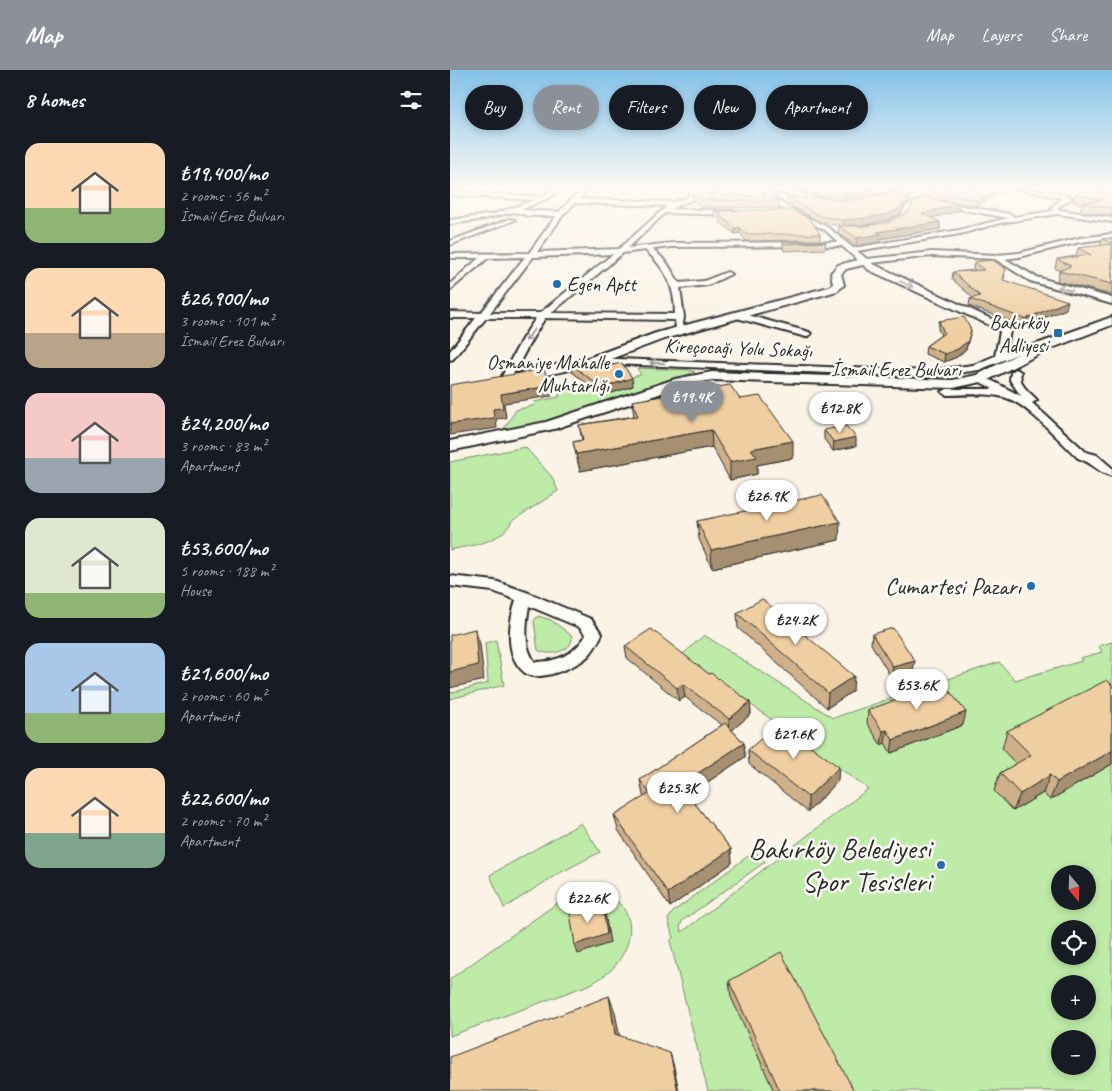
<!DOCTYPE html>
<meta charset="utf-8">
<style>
:root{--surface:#171b24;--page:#242831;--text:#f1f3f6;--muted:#9ea1a6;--accent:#8c9099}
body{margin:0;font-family:Caveat,sans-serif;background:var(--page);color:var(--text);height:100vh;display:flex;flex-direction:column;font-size:19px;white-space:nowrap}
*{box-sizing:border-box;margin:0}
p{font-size:16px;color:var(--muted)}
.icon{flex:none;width:28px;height:28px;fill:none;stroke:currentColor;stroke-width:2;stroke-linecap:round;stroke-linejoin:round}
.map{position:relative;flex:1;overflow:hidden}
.sheet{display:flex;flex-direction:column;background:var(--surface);width:450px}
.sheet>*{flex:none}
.banner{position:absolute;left:15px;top:15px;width:475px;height:45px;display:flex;gap:10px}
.needle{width:32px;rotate:161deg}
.controls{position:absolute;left:601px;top:795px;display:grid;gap:10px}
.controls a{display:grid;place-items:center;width:45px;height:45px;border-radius:50%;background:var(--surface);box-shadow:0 2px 8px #0003;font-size:25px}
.price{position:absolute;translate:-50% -42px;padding:0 11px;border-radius:18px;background:#fff;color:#222;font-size:16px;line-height:32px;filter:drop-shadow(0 1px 2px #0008)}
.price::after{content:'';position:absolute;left:50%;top:30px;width:15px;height:11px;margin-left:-8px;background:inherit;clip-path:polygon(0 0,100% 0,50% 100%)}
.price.on{background:var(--accent);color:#fff}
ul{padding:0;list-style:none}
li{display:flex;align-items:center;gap:15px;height:125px;padding:0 25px}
li span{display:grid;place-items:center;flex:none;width:140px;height:100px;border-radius:15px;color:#555}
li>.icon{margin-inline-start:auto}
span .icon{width:60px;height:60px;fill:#fffc;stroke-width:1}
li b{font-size:21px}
h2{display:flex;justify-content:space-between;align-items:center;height:60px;padding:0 25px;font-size:21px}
.tag{padding:0 18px;border-radius:22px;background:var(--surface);box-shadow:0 2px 8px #0003;font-size:18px;line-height:45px}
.tag.on{background:var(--accent);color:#fff}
header{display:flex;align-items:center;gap:30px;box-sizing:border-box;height:70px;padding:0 25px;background:var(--accent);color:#fff}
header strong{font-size:24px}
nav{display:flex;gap:28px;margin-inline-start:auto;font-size:18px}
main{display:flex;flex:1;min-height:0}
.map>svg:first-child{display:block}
.green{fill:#beeba8;stroke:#748b6a;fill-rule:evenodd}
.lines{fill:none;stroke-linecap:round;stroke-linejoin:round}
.minor-casing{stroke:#2b2b2b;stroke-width:4}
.tertiary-casing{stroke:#2b2b2b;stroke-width:4}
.minor{fill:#fdfcf7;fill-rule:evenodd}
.tertiary{fill:#fdfcf7;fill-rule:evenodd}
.wall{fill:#ceb18a;stroke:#2b2b2b}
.shaded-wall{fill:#a79071;stroke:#2b2b2b}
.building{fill:#efcea1;stroke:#2b2b2b}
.oneway{stroke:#9e9e9b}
.poi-dot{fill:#1f6fb2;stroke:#fdfcf7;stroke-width:2}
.labels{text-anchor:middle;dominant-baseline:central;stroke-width:5;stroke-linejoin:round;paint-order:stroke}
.far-poi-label{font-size:20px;fill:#2b2b2b;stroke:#fdfcf7;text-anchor:end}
.far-street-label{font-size:20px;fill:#2b2b2b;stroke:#fdfcf7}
.poi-label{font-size:24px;fill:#2b2b2b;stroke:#fdfcf7;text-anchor:end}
.near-poi-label{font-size:29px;fill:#2b2b2b;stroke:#fdfcf7;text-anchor:end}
</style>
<header>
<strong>Map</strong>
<nav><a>Map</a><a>Layers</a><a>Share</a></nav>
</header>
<main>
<section class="sheet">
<h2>8 homes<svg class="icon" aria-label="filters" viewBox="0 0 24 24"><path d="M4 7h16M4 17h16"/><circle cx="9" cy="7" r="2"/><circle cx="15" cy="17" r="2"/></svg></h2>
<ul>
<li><span style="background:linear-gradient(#ffd9b3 65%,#8fb573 0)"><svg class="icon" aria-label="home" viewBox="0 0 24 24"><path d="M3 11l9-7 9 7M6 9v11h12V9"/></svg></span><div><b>₺19,400/mo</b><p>2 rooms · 56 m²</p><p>İsmail Erez Bulvarı</p></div></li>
<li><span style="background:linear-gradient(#ffd9b3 65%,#b9a48a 0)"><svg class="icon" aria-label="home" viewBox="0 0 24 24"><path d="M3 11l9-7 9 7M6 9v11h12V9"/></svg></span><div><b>₺26,900/mo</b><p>3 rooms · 101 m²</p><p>İsmail Erez Bulvarı</p></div></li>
<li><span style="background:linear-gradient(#f6c9c9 65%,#9aa5b1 0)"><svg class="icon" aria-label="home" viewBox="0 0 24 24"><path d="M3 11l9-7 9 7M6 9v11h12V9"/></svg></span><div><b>₺24,200/mo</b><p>3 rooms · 83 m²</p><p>Apartment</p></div></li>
<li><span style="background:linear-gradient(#dfe7d0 75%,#8fb573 0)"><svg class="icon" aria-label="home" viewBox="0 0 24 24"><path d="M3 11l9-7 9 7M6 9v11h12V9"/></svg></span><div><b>₺53,600/mo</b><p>5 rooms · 188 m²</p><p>House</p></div></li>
<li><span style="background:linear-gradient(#a9c7e8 70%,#8fb573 0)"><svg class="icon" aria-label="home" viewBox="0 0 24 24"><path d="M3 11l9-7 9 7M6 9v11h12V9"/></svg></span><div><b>₺21,600/mo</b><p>2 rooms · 60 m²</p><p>Apartment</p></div></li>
<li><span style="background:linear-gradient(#ffd9b3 65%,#7fa58c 0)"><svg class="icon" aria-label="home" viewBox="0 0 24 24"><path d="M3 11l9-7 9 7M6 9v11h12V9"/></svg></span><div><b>₺22,600/mo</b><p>2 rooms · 70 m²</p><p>Apartment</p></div></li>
</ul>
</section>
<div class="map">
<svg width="662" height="1021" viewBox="0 0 662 1021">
<rect width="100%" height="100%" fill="#faf3e6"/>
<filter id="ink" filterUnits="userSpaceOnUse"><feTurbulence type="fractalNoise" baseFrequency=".02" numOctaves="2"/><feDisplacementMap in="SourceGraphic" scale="10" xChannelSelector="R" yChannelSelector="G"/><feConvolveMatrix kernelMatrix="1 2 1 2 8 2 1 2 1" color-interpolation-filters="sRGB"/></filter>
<g filter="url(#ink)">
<path class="green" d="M187 298 239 300 245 302 95 352 53 360 66 340 85 335 84 332 109 327V321L191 305Z
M75 377 102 407 108 421 62 451C51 473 22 475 0 480V392Z
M88 546 101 550 122 566C124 582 98 587 88 580L84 551Z
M254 565 383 648 549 592 565 610 632 591 630 588 652 582 649 576 662 572V1021H258L220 871 223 868 218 849 224 841 305 781 315 792 232 851 230 857 232 862 418 719 232 585ZM610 804H638V831H610ZM610 859H638V886H610ZM610 914H638V941H610ZM610 969H638V996H610Z
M46 570 54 615 0 629V623L38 613 35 573Z
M131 753 150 782 106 805 54 838 40 805Z
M135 821C178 822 192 858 168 892 161 902 151 908 141 914L0 966V909L106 834 121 825Z"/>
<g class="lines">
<defs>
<path id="minor" d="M106 118H114L100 127 71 140 109 142 132 118H139L129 129 223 132 237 128 243 118H249L241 130 221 139 284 141 287 143 284 145 215 143 178 178 222 173 388 172 375 160 331 138 309 118 339 120 383 131 381 134 318 120 335 136 379 158 403 178 509 160 558 148 487 135 489 132 560 144 563 147 603 141 601 138 612 128 564 118H578L619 126 622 128 607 138 610 140 662 148V152L608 144 550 153 510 164 407 181 417 189 482 182 547 185 569 183 630 168 662 164V168L630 172 569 187 555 189 586 207 662 228V234L580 211 545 189 482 186 421 193 552 254 560 261 556 282 599 271 602 272V276L570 283 529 300 478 307 139 293V289L142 288 478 301 523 295 545 286 550 262 546 258 419 200 392 176 222 177 203 179 217 193 229 213 254 211 277 202 281 204 258 215 230 218 234 247 232 259H226L225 250 95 248 82 269 60 310 55 313 50 310 72 269 86 248H36L3 289 0 290V281L26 248H0V242L31 243 75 187 38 188 0 220V214L29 188H0V184L79 183 106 146H79L64 142 29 150 0 154V150L44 144 85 130 0 125V121L91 127ZM125 133 217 136 169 179 87 182 113 145ZM195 180C216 198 225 217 225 244L101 243 173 183ZM163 184 90 243H40L83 187Z
M466 118H477C465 124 440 133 428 127Z
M472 129 474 132C471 134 465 135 462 137 453 145 455 154 439 153V151L450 145 457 135Z
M60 149 65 150 0 175V171Z
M290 243 359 262 361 264 356 267 287 248 286 246Z
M566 299 571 302C568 316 579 321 587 330L582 333 636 382 647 385 662 398V406C651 405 642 392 628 388 613 374 576 334 559 329 541 322 517 325 497 325L492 322 497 319H543L527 310 526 308 531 305 571 326 560 310 561 302Z
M0 506 45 511 79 523 141 549 152 564C148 572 144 580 138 586 127 597 86 614 74 602 54 585 59 552 66 530L43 521 0 516ZM79 536 129 557 136 565C125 584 107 592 85 592 73 577 76 554 79 536Z"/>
<path id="tertiary" d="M413 189 418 192 417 194 396 199 391 204 394 215 387 221 214 269 147 294 69 311 62 307 64 304 138 288 206 263 379 217 383 214 381 203 388 195Z
M662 247V255L597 280 536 311 503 318 262 310 233 316 104 359 0 381V371L96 352 225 309 262 302 503 310 527 305 587 274Z"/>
</defs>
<use href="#minor" class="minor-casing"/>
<use href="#tertiary" class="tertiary-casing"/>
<use href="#minor" class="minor"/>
<use href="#tertiary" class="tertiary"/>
</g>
<path class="wall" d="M339 118H458L445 122 395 129Z
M464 118H556L555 120 526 136 461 125V119Z
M650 118H662V146L630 141 632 134 623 132 625 124 653 120Z
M266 122 264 125 329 131V138L251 137 243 131 242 124Z
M337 127 396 131 459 132 455 134 451 144 438 150 416 155 399 156H416L508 141 482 148 490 152V159L430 169V172L406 176 388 163 389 156H391L370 152 337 133Z
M264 141 370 164V170L296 171 290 163 285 164 270 152V148L264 147Z
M662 168V225L607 211 609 201H610L605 198 607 189 626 186 628 178 650 176 652 169Z
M333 172H376L375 179 334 181 333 178Z
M524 192 555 205 553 211 616 239 573 256 519 236 520 229 523 228 502 209 503 202 525 200 523 198Z
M489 251 521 260 516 279 507 287 494 292 475 284 476 276 491 265 488 259Z
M121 294 183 316 153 326 122 302Z
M290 329 343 388 307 395V404L280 410 262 377 130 401 123 372 132 370 129 355 184 346 182 331Z
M374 360 406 376 383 381 374 369Z
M247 451 389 470 262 498 249 469Z
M287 543 403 621 377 638 288 558Z
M422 564 463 601 441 607 421 574Z
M175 576 259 604 300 632 301 644 282 660 294 673 295 687 238 725 281 779 282 793 220 837 168 760 164 745 194 727 193 725 190 710 272 655 235 627 229 631 177 588Z
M662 615V694L600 730 593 723 563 741 544 721 550 703 566 694 552 679 557 661Z
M418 640 513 655 441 683 435 673 431 675 417 653Z
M298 680 388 711 358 742 299 694Z
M279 911 404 1021H324L281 927Z"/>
<path class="shaded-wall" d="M263 118H266V122L260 130 258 125Z
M428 118H458L445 122 395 129V123Z
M549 118H556L555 120 526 136 527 130Z
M459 127V132L455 134 451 144 438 150 416 155 393 156V150Z
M509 134 508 141 471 151 472 144Z
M490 152V159L430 169V172L406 176 407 168 427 162Z
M290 157V163L285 164V158Z
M618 231 616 239 573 256 575 249Z
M521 260 516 279 507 287 494 292 495 284Z
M182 308 183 316 153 326 152 318Z
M100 316 102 326 54 333 56 348 46 349 47 358 0 365V354L43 339 51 324Z
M261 360 262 377 130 401 126 384Z
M406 367V376L383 381 384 372Z
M343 371V388L307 395V404L280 410V392L301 379Z
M390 452 389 470 262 498 261 480Z
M25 559 30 574 34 610 0 618V602Z
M465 591 463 601 441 607 443 597Z
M404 606 403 621 377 638 378 623Z
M233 614 235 627 229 631 227 618Z
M300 632 301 644 280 662 279 649Z
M516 642 513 655 441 683 443 670Z
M437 660 435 673 431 675 433 661Z
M294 673 295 687 232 729 230 715Z
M662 681V694L600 730 607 712Z
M389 697 388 711 358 742V727Z
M600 705 593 723 563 741 570 724Z
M281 779 282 793 220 837 218 823Z
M152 833 155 842 160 873 128 884 125 875Z
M159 926 165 942 172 979 165 964Z
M220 983 224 997 229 1021H228Z"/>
<path class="building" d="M247 118H263L258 125 323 126 329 131 250 130 242 124Z
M371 118H428L395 123Z
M464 118H549L527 130 461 119Z
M662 120V138L632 133 652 130 625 124 635 121Z
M446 123 459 127 456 128 451 138 438 144 416 148 393 150 370 146 337 127 375 128 396 131Z
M474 128 509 134 472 144 490 152 427 162 431 164 407 168 389 156H416L440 152 459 141 464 132Z
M342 140 360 149 370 164H295L290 157 285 158 270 146 271 142 264 141Z
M662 168V173L652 169Z
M333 172H376L334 174Z
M662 174V214L609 201 621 196 607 189 641 185 628 178Z
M543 190 554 198H556L553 210 618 231 575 249 520 229 530 226 503 202 534 200 524 192Z
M514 247 521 260 518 271 508 279 495 284 476 276 494 263 489 251Z
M154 289 157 296 172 293 182 308 152 318 121 294Z
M94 299 100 316 51 324 53 338 43 339 44 348 0 354V315L18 312Z
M280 315 290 329 310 326 343 371 301 379 307 387 280 392 261 360 126 384 123 372 133 370 129 355 188 346 182 331Z
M396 356 406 367 384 372 374 360Z
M372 425 390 452 261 480 247 451Z
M312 529 404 606 378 623 287 543Z
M443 558 465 591 443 597 422 564Z
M25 559 28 595 0 602V565Z
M201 559 259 604 261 603 300 632 279 649 233 614 227 618 175 576Z
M657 610 662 615V681L607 712 600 705 570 724 550 703 581 685 557 661Z
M493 613 516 642 443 670 437 660 433 661 418 640Z
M275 653 294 673 230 715 281 779 218 823 164 745 200 723 190 710Z
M329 653 389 697 358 727 298 680Z
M152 833 157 864 125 875 120 843Z
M331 882 404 1021H330L279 911Z
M159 926 165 964 220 983 228 1021H0V987Z"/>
<defs><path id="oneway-shaft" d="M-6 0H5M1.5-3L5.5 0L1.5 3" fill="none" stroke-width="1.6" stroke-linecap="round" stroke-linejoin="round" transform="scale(1.25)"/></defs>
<g class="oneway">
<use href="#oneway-shaft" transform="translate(456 214) rotate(25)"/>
<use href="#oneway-shaft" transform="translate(615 219) rotate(-166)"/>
<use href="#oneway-shaft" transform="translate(80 265) rotate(124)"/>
<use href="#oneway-shaft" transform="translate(207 293) rotate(-178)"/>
</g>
</g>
<linearGradient id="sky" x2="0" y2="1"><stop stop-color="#83c2ea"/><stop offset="0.45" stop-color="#fdfaf4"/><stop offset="1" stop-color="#fdfaf4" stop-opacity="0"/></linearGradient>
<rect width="662" height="261" fill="url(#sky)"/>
<g class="poi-dot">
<circle cx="107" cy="214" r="5"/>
<rect x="603" y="258" width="10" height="10" rx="2.5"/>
<circle cx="169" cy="304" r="5"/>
<circle cx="581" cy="516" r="5"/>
<circle cx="491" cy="795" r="5"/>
</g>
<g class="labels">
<g class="far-poi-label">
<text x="117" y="214" text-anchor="start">Egen Aptt</text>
<text x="598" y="252">Bakırköy<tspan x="598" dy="23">Adliyesi</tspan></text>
<text x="159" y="292">Osmaniye Mahalle<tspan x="159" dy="23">Muhtarlığı</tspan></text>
</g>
<g class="far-street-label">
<text transform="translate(288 278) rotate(2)">Kireçocağı Yolu Sokağı</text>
<text x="446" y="299">İsmail Erez Bulvarı</text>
</g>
<g class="poi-label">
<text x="571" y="516">Cumartesi Pazarı</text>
</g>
<g class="near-poi-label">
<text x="481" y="778">Bakırköy Belediyesi<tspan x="481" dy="33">Spor Tesisleri</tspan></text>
</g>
</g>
</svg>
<div class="controls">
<a><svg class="needle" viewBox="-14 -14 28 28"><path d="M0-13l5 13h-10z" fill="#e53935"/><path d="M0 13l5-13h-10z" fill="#9ea1a6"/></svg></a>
<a><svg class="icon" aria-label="locate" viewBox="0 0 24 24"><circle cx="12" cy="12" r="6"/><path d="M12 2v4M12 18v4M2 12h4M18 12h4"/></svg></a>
<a>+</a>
<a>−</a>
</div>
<b class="price on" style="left:242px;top:353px">₺19.4K</b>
<b class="price" style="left:390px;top:364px">₺12.8K</b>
<b class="price" style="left:317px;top:452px">₺26.9K</b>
<b class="price" style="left:346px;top:576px">₺24.2K</b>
<b class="price" style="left:467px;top:641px">₺53.6K</b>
<b class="price" style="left:344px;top:690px">₺21.6K</b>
<b class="price" style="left:228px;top:744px">₺25.3K</b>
<b class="price" style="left:138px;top:854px">₺22.6K</b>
<div class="banner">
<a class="tag">Buy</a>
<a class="tag on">Rent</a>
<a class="tag">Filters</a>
<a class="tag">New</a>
<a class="tag">Apartment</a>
</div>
</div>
</main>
